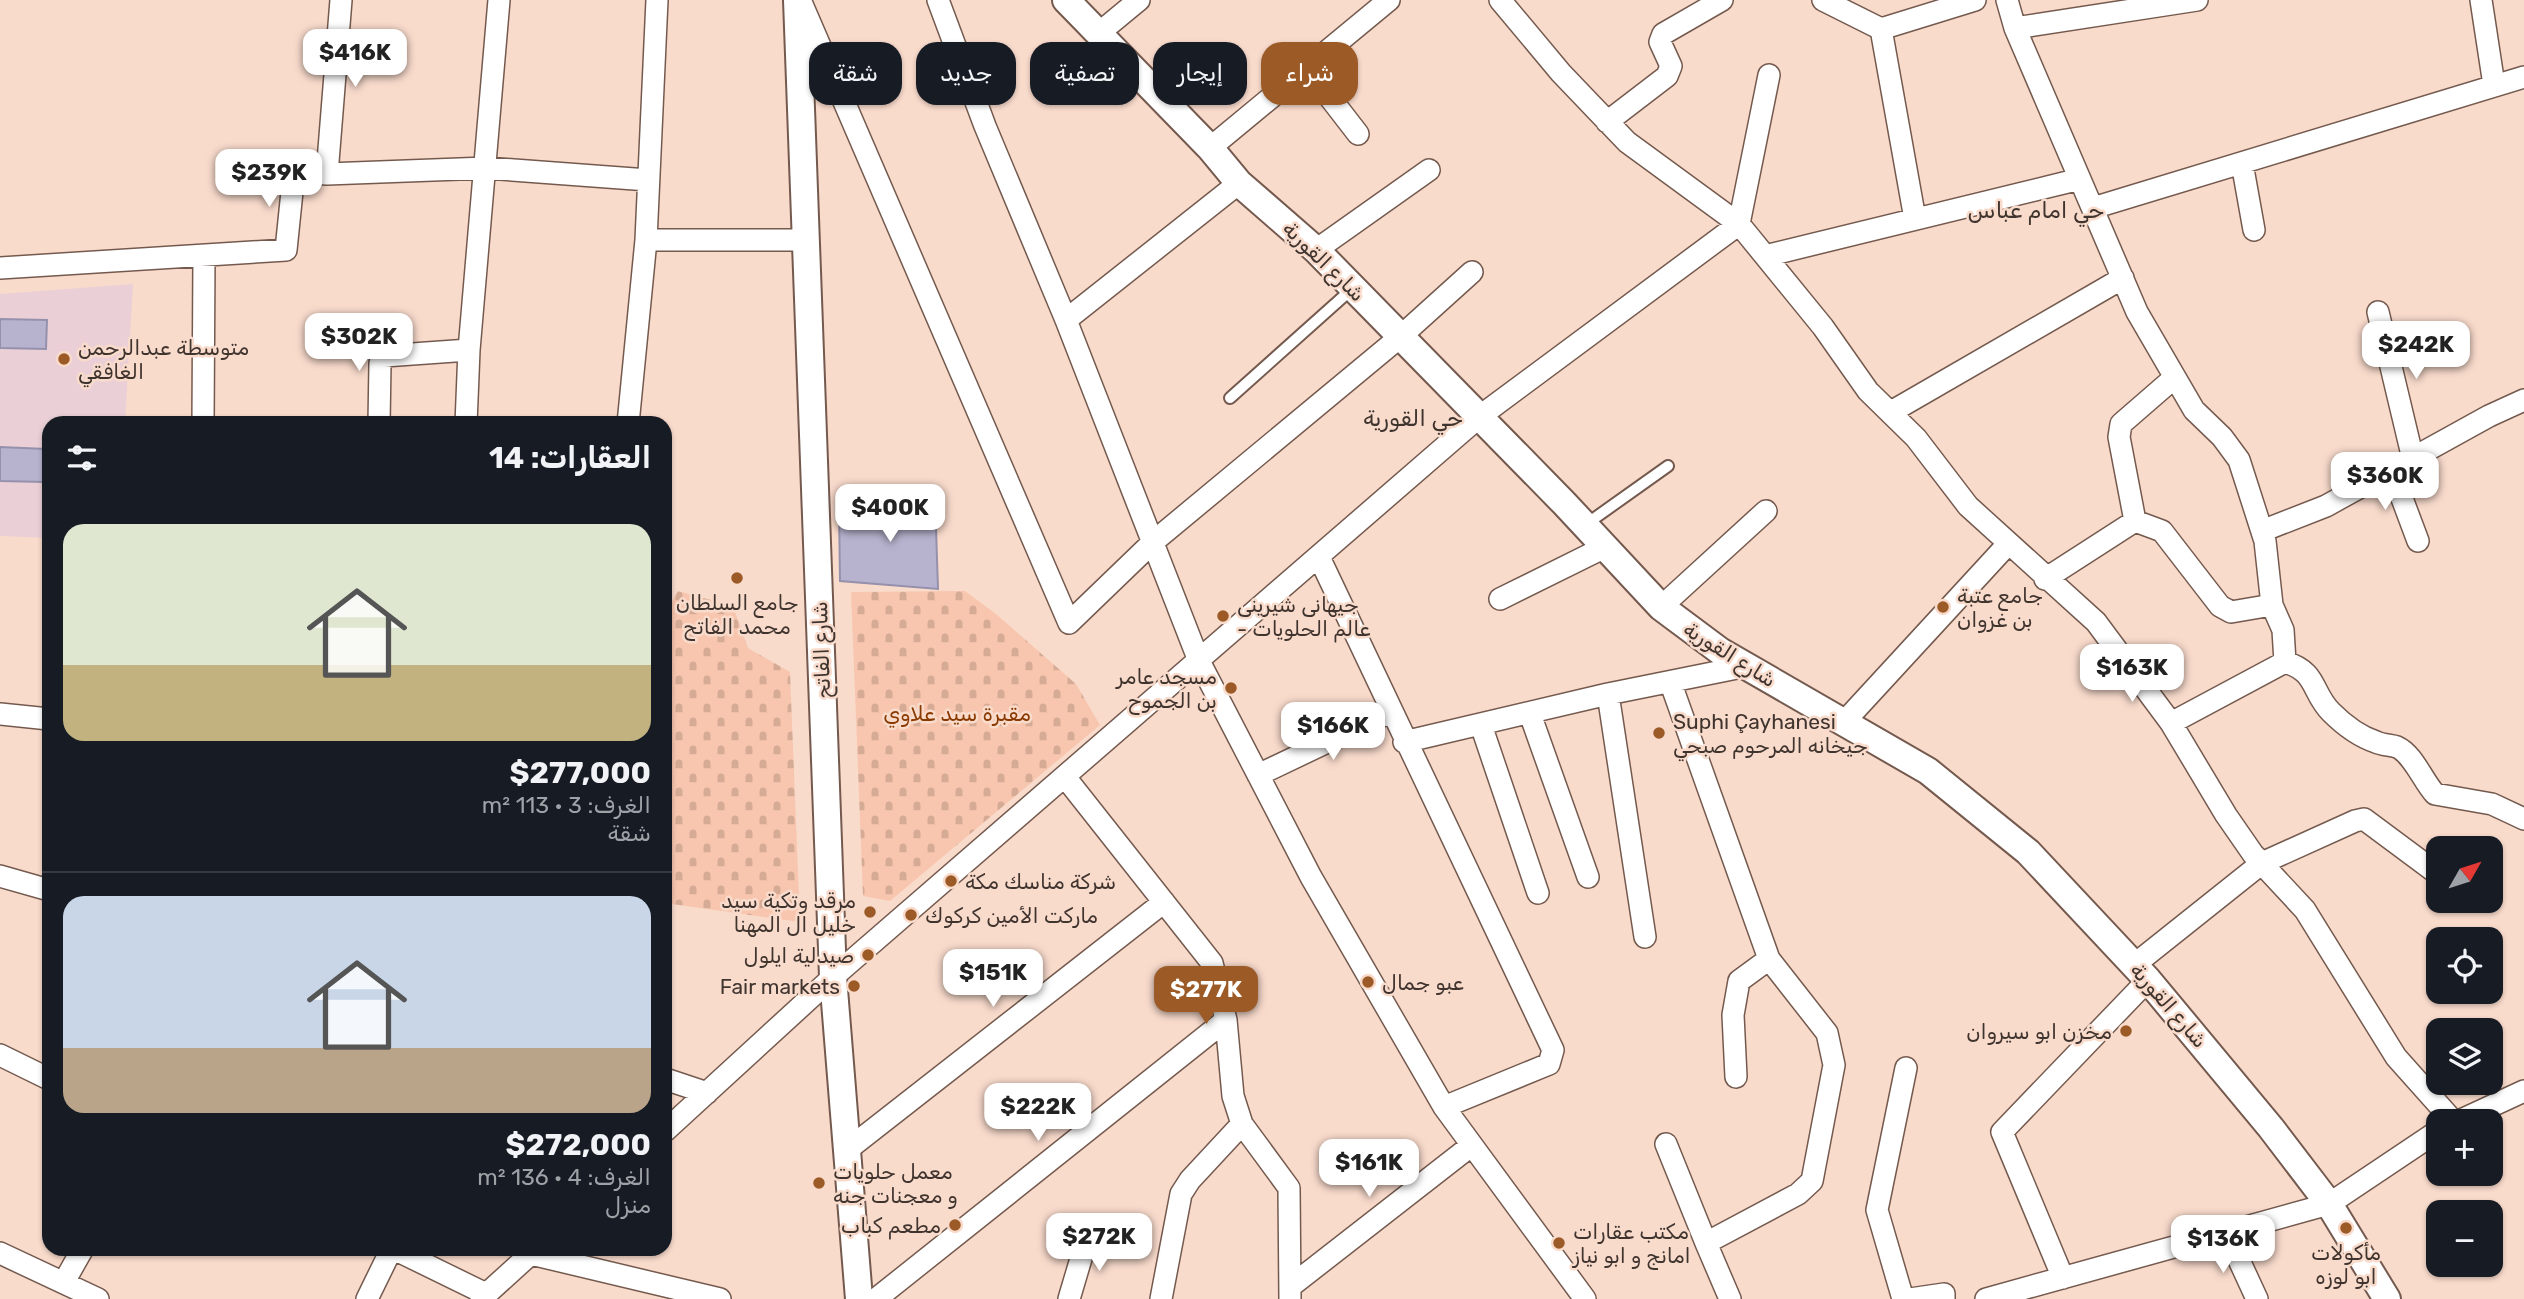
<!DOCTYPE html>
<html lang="ar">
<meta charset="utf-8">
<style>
:root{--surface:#171b24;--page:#20242c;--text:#f1f3f6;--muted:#9ea1a6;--line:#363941;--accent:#9c5a26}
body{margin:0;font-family:Rubik,Cairo,sans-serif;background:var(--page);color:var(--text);direction:rtl;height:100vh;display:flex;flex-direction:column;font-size:26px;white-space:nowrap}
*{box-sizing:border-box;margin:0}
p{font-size:23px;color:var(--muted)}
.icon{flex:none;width:38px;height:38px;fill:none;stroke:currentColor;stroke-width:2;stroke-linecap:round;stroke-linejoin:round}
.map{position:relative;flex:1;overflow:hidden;direction:ltr}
.side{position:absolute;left:42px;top:416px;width:630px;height:840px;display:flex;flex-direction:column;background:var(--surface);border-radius:21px;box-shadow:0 2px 5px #0004;direction:rtl}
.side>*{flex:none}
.banner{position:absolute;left:693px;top:42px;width:665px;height:63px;direction:rtl;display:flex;gap:14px}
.needle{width:46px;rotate:51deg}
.buttons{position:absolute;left:2426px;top:836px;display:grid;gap:14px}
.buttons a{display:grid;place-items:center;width:77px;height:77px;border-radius:14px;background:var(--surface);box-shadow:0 2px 5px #0004;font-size:35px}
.price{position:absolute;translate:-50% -60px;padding:0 16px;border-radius:14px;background:#fff;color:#222;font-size:23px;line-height:46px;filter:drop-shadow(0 2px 4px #0008)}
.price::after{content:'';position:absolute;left:50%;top:42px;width:21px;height:16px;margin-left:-10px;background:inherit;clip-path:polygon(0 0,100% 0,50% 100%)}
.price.active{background:var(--accent);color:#fff}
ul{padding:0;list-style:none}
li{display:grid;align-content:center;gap:14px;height:371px;padding:0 21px}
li+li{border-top:2px solid var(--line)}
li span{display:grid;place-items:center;height:217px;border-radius:21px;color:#555}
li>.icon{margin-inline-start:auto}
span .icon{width:126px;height:126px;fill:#fffc;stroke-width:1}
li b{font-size:30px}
h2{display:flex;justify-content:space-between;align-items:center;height:84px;padding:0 21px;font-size:30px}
.tag{padding:0 24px;border-radius:21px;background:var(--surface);box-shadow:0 2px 5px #0004;font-size:24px;line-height:63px}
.tag.active{background:var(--accent);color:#fff}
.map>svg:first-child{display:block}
.education{fill:#ead0d6}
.cemetery{fill:url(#cemetery-stones)}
.building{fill:#b7b3cf;stroke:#9591ac;stroke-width:2}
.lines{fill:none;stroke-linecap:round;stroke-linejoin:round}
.service-casing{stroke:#745a4e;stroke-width:14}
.minor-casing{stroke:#745a4e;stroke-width:24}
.tertiary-casing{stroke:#745a4e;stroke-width:30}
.service{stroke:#fff;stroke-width:10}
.minor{stroke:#fff;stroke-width:21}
.tertiary{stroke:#fff;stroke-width:26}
.poi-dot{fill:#9c5a26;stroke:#f9dbcc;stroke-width:2.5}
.labels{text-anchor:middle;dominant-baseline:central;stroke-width:5;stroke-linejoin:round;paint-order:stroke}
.street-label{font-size:21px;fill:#40342f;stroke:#f9dbcc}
.poi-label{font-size:21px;fill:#40342f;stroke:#f9dbcc;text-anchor:start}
.park-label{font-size:21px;fill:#8a3a01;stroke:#f9dbcc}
.neighbourhood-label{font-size:23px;fill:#40342f;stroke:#f9dbcc}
</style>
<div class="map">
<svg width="2524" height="1299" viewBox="0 0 2524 1299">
<defs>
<pattern id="cemetery-stones" width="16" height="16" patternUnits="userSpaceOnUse" patternTransform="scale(1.75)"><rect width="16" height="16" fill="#f8c6ae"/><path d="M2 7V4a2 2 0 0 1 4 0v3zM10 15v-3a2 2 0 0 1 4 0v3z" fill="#d6ab96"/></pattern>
</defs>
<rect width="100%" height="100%" fill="#f9dbcc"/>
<path class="education" d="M133 284 125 423 49 424V538L0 536V294Z"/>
<path class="cemetery" d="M678 591 733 606 748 648 790 672 800 922 665 903V614Z
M965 591 996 614 1076 684 1100 725 890 901 863 896 851 592Z"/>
<path class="building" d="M0 319 47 320 46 349 0 348Z
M0 447 46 449 45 482 0 481Z
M935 498 938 589 840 581 839 506Z"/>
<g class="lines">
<defs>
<path id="service" d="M1230 398 1353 288
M1585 525 1668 466"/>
<path id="minor" d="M938 0 985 126 1066 320 1199 661 1311 877 1444 1107 1585 1299
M1500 0 1561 73 1627 142 1739 224 1823 327 1868 391 1916 438 1968 506 2096 622 2171 723 2285 662 2283 630 2272 605 2265 541 2239 460 2222 437 2194 410 2137 312 2015 28 2007 0
M1823 0 1881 29 1975 0
M2481 0 2494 85
M801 2 1069 623 1153 542 1400 337 1472 272
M2015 28 2197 0
M1881 29 1915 219
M1099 33 1139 0
M1307 68 1358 134
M1607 122 1667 76 1671 66 1660 42 1663 34 1722 0
M1210 148 1389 0
M2242 163 2254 230
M327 174 341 0
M2093 208 2524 77
M646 240H806
M1316 250 1429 170
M1765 256 2080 179
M0 268 286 250 294 172 327 174 486 168 648 180
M2378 312 2413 459
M1066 320 1239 183
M1891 412 2123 278
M203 424 204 256
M379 424 380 363 384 356 469 350
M466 424 469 350 499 0
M628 424 646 240 657 0
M2391 469 2418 541
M2135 521 2162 531 2220 606 2231 612 2272 605
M2262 531 2326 506 2489 416 2524 400
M1319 557 1553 1050 1549 1064 1444 1107
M2045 579 2135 521 2119 437 2121 424 2174 378
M1500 599 1605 547
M1661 607 1766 511
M2285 662C2318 672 2311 692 2331 712 2344 725 2358 736 2376 742 2382 745 2391 745 2397 747 2413 754 2423 781 2435 794L2492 804 2524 819
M1671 684 1769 959 1827 1033 1834 1065 1812 1181 1798 1194 1706 1243 1730 1299
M1608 694 1645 937
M0 714 49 719
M1530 714 1588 877
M1845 721 2008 544
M2171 723 2226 815 2253 854 2305 910 2396 1057 2454 1122
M1481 725 1538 893
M1404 742 1608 694 1747 666
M1258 775 1390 712
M1065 777 1212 963 1226 1020 1233 1096 1242 1124 1289 1188 1290 1299
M0 876 49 890
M2134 965 2262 863 2355 821 2364 819 2438 874
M0 1055 49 1079
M1736 1077 1733 1015 1739 981 1769 959
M665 1079 707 1093
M2457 1122 2524 1091
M665 1131 833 977 1479 417 1739 224 1769 75
M1666 1144 1706 1243
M847 1150 1164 902
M2227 1234 2257 1299
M396 1250 486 1294
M0 1253 98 1299
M531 1254 720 1299
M2063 1278 2002 1132 2148 980
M64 1282 82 1250
M1291 1286 1472 1145
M367 1299 391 1250
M481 1299 535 1250
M876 1299 1226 1020
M1069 1299 1088 1235
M1161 1299 1181 1194 1190 1180 1242 1124
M1903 1299 1877 1210 1906 1068
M1910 1299 1944 1294V1299
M1986 1299 2329 1204 2438 1131"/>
<path id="tertiary" d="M797 0 833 977 859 1299
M1066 0 1210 148 1239 183 1316 250 1564 503 1661 607 1720 651 1928 771 2028 852 2148 980 2271 1128 2329 1204 2387 1299"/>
</defs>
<use href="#service" class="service-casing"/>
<use href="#minor" class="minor-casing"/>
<use href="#tertiary" class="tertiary-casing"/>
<use href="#service" class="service"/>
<use href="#minor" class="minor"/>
<use href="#tertiary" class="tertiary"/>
</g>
<g class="poi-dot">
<circle cx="64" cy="359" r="7"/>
<circle cx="737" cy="578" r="7"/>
<circle cx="1943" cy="607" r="7"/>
<circle cx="1223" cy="616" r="7"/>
<circle cx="1231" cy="688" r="7"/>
<circle cx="1659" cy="733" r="7"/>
<circle cx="951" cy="881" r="7"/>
<circle cx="870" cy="912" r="7"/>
<circle cx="911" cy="915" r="7"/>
<circle cx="868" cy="955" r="7"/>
<circle cx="1368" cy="982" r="7"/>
<circle cx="854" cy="986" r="7"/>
<circle cx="2126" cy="1031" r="7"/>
<circle cx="819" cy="1183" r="7"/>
<circle cx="955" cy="1225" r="7"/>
<circle cx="2346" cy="1228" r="7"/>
<circle cx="1559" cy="1243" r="7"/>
</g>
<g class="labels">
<g class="street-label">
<text transform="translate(1324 261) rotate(44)">شارع القورية</text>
<text transform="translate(821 650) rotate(-92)">شارع الفاتح</text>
<text transform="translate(1730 654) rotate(32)">شارع القورية</text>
<text transform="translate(2169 1005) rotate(49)">شارع القورية</text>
</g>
<g class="poi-label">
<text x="78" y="347">متوسطة عبدالرحمن<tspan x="78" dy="24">الغافقي</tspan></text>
<text x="1957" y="595">جامع عتبة<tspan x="1957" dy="24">بن غزوان</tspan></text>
<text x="737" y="602" text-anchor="middle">جامع السلطان<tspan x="737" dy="24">محمد الفاتح</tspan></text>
<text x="1237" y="604">جیهانی شیرینی<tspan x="1237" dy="24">- عالم الحلويات</tspan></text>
<text x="1217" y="676" text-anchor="end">مسجد عامر<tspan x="1217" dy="24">بن الجموح</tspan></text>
<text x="1673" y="721">Suphi Çayhanesi<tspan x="1673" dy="24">جيخانه المرحوم صبحي</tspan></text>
<text x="965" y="881">شركة مناسك مكة</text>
<text x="856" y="900" text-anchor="end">مرقد وتكية سيد<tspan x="856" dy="24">خليل ال المهنا</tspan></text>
<text x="925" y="915">ماركت الأمين كركوك</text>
<text x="854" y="955" text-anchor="end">صيدلية ايلول</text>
<text x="1382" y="982">عبو جمال</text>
<text x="840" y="986" text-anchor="end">Fair markets</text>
<text x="2112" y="1031" text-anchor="end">مخزن ابو سيروان</text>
<text x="833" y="1171">معمل حلويات<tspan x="833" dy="24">و معجنات جنه</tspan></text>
<text x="941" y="1225" text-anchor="end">مطعم كباب</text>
<text x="1573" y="1231">مكتب عقارات<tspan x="1573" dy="24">امانج و ابو نياز</tspan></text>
<text x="2346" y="1252" text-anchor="middle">مأكولات<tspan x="2346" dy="24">ابو لوزه</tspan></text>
</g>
<g class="park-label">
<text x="957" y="713">مقبرة سيد علاوي</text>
</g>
<g class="neighbourhood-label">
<text x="2036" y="210">حي امام عباس</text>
<text x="1413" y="418">حي القورية</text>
</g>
</g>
</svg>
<div class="buttons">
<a><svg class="needle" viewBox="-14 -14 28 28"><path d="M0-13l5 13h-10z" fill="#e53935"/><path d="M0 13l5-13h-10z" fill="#9ea1a6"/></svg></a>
<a><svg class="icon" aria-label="locate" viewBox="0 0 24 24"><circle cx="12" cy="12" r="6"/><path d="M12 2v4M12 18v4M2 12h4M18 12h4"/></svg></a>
<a><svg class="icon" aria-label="layers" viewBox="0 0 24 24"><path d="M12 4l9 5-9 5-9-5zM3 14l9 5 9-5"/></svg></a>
<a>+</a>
<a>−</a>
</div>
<b class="price" style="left:355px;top:89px">$416K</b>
<b class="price" style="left:269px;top:209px">$239K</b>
<b class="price" style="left:359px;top:373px">$302K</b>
<b class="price" style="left:2416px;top:381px">$242K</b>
<b class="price" style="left:2385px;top:512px">$360K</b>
<b class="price" style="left:890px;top:544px">$400K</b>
<b class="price" style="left:2132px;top:704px">$163K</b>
<b class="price" style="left:1333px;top:762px">$166K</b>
<b class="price" style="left:993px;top:1009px">$151K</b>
<b class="price active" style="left:1206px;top:1026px">$277K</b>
<b class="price" style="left:1038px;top:1143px">$222K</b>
<b class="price" style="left:1369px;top:1199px">$161K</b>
<b class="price" style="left:1099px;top:1273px">$272K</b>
<b class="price" style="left:2223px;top:1275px">$136K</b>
<div class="banner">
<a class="tag active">شراء</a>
<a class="tag">إيجار</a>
<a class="tag">تصفية</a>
<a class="tag">جديد</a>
<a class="tag">شقة</a>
</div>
<section class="side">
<h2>العقارات: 14<svg class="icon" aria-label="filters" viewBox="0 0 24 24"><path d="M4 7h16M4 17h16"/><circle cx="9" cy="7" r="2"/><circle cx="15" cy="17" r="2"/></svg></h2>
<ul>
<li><span style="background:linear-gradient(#dfe7d0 65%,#c2b280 0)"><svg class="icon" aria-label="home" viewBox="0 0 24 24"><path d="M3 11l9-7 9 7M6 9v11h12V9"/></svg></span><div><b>$277,000</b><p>الغرف: 3 · 113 m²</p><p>شقة</p></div></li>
<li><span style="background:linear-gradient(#c9d6e8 70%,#b9a48a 0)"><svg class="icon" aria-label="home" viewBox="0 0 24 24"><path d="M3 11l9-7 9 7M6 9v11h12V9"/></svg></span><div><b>$272,000</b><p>الغرف: 4 · 136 m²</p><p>منزل</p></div></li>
</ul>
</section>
</div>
